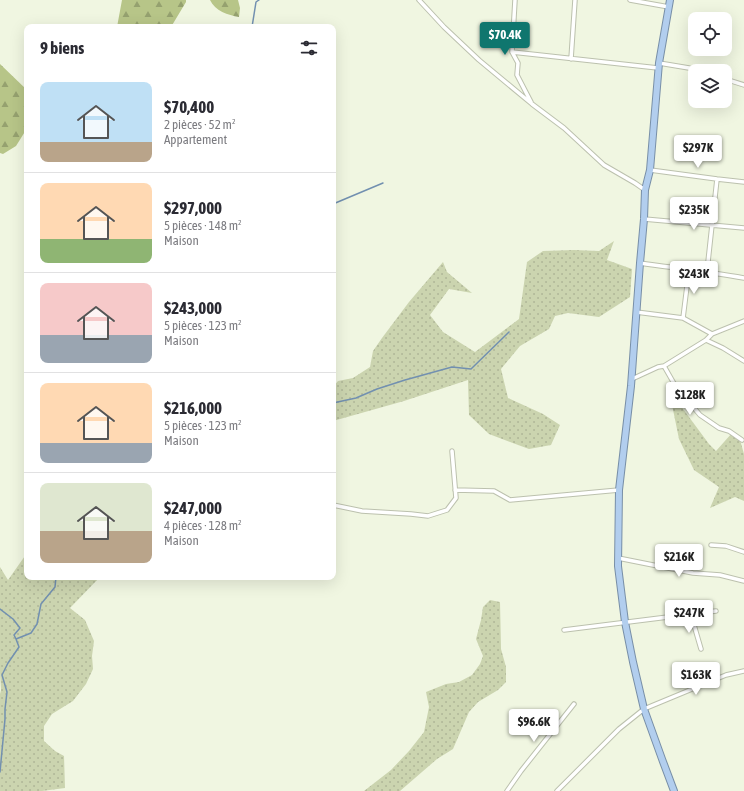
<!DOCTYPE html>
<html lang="fr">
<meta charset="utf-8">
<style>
:root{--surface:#fff;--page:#f2f2f3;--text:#2b2b33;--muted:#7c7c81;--line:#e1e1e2;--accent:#0f766e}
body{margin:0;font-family:"Asap Condensed",sans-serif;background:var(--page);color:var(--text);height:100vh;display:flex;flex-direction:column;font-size:15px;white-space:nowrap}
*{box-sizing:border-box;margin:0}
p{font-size:13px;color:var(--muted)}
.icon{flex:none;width:22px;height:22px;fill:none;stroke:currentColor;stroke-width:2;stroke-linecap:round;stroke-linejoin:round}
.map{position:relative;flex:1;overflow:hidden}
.panel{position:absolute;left:24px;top:24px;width:312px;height:556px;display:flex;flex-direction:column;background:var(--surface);border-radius:8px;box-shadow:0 4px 16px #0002}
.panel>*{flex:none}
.fabs{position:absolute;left:688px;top:12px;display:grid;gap:8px}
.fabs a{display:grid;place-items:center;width:44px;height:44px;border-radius:8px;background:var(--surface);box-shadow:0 4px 16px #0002;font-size:20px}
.price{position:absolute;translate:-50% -34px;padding:0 9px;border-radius:4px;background:#fff;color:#222;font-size:13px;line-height:26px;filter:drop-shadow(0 1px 2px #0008)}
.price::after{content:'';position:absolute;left:50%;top:24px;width:12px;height:9px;margin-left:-6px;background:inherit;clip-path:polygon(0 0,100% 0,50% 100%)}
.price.selected{background:var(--accent);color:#fff}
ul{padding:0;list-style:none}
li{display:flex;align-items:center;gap:12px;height:100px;padding:0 16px}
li+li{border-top:1px solid var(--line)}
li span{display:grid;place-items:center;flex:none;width:112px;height:80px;border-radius:8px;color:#555}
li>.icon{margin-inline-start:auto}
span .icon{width:48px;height:48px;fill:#fffc;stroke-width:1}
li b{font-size:17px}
h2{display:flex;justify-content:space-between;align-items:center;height:48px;padding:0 16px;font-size:17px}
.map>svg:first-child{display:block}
.grass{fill:url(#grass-dots)}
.forest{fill:url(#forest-firs)}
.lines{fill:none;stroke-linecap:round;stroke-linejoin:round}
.stream{stroke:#7290b0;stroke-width:1.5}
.minor-casing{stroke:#bcc1ae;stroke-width:5.5}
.trunk-casing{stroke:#788fa7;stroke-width:8}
.minor{stroke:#fff;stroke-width:3.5}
.trunk{stroke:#b2ceee;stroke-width:6}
</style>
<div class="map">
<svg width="744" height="791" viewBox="0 0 744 791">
<defs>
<pattern id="grass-dots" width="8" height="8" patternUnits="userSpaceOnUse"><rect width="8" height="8" fill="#cbd4af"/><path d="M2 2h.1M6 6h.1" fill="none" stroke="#afb697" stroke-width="1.8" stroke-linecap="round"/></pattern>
<pattern id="forest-firs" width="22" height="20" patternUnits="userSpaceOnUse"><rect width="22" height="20" fill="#b7c588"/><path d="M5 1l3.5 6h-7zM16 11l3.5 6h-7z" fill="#95a16f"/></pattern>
</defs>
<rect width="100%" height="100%" fill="#f0f6e1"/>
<path class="grass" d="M614 241 607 260 632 269 630 297 599 317 568 313 555 316 549 329 520 346 501 369 508 398 543 414 560 425 551 445 529 449 489 434 469 415 468 380 404 401 333 421V387L338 381 353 378 370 367 373 351 382 338 409 302 443 262 447 272 472 293 449 289 430 315 443 332 475 352 519 319 527 262 543 251 574 250 599 251Z
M669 390 709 444 716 451 732 433 740 440 744 454V501L735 497 710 508 719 487 694 470 679 439Z
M27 553V577H100L70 608 85 620 94 641 92 656 93 669 86 684 73 701 52 714 44 726V741L55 751 64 756 65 788 42 791H0V694L1 690 0 672V567L8 580Z
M490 600 500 602 501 649 506 667V682L498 690 478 702 469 712 453 749 437 759 400 791H364L391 770 409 751 424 732 429 707 426 692 446 684 459 682 472 675 480 664 483 656 476 639 481 620 483 607Z"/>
<path class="forest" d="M122 0H186V2L171 27H117Z
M210 0H238L240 8 239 17C228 15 215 11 210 0Z
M0 64 27 90 26 130 16 146 3 154 0 153Z"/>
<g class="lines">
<path class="stream" d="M252 27 256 2 259 0
M333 204 383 183
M333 403 356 398 377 389 405 380 452 367 471 369 509 332
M0 609 13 619 20 628 14 635 16 639
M0 772 5 719V709L7 692 2 675 8 663 19 647 16 639 31 633 37 624 41 604 55 587 56 577"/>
<defs>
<path id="minor" d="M419 0 444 27 479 60 532 104 564 128 604 165 635 183 645 190
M515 0 512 52 518 63 517 75 531 102
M630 0 669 7
M512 52 658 68
M571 59 575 0
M659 63 689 68 697 71
M725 79 744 85
M650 170 717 179 744 182
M644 219 744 228
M640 263C675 268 709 272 744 278
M707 271 717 179
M636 312 683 318 712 334
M683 318 689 270
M706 340 723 348 744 361
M664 366 676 387 700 415 719 428 729 431 742 440
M632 379 658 367 664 366 706 340 712 334 744 321
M455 490 494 491 510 500 619 490
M333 505 362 511 411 514 428 516 447 510 456 498 452 451
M711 545 726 546 744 552
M618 558 693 573 720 575 744 581
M686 615 694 625 701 649
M564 630 716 611
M507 791 521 771 574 704
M557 791 619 729 644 709 726 675 744 671"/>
<path id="trunk" d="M670 0 659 63 650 170 645 190 644 219 640 263 631 386 619 490 618 566 625 622 633 662 644 709 662 759 674 791"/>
</defs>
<use href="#minor" class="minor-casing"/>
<use href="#trunk" class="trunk-casing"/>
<use href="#minor" class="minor"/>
<use href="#trunk" class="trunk"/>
</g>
</svg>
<div class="fabs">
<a><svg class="icon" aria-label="locate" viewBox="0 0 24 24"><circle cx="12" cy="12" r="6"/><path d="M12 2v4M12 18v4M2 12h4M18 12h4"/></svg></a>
<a><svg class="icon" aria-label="layers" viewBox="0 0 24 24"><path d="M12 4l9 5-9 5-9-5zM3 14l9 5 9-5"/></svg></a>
</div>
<b class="price selected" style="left:505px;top:56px">$70.4K</b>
<b class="price" style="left:698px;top:169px">$297K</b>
<b class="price" style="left:694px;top:231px">$235K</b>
<b class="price" style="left:694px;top:295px">$243K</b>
<b class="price" style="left:690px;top:416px">$128K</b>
<b class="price" style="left:679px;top:578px">$216K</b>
<b class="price" style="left:689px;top:634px">$247K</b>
<b class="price" style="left:696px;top:696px">$163K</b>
<b class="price" style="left:534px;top:743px">$96.6K</b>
<section class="panel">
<h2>9 biens<svg class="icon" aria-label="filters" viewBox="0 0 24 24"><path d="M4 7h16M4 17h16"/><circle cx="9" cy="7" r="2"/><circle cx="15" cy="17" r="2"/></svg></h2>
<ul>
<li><span style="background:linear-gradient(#bfe0f5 75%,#b9a48a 0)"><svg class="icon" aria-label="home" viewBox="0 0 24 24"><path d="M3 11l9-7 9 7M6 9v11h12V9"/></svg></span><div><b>$70,400</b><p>2 pièces · 52 m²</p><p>Appartement</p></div></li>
<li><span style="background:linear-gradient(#ffd9b3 70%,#8fb573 0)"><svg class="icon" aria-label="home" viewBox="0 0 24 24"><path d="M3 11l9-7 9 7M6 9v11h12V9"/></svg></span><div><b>$297,000</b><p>5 pièces · 148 m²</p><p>Maison</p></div></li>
<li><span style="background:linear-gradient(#f6c9c9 65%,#9aa5b1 0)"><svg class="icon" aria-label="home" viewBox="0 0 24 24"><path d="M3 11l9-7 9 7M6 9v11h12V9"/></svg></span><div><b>$243,000</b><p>5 pièces · 123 m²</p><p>Maison</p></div></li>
<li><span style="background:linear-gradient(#ffd9b3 75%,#9aa5b1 0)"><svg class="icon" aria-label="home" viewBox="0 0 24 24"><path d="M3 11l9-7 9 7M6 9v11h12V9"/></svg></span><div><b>$216,000</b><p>5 pièces · 123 m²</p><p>Maison</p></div></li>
<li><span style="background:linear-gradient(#dfe7d0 60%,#b9a48a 0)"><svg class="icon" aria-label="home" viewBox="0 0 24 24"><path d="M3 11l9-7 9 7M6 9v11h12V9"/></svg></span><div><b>$247,000</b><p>4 pièces · 128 m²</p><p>Maison</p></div></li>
</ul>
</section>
</div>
